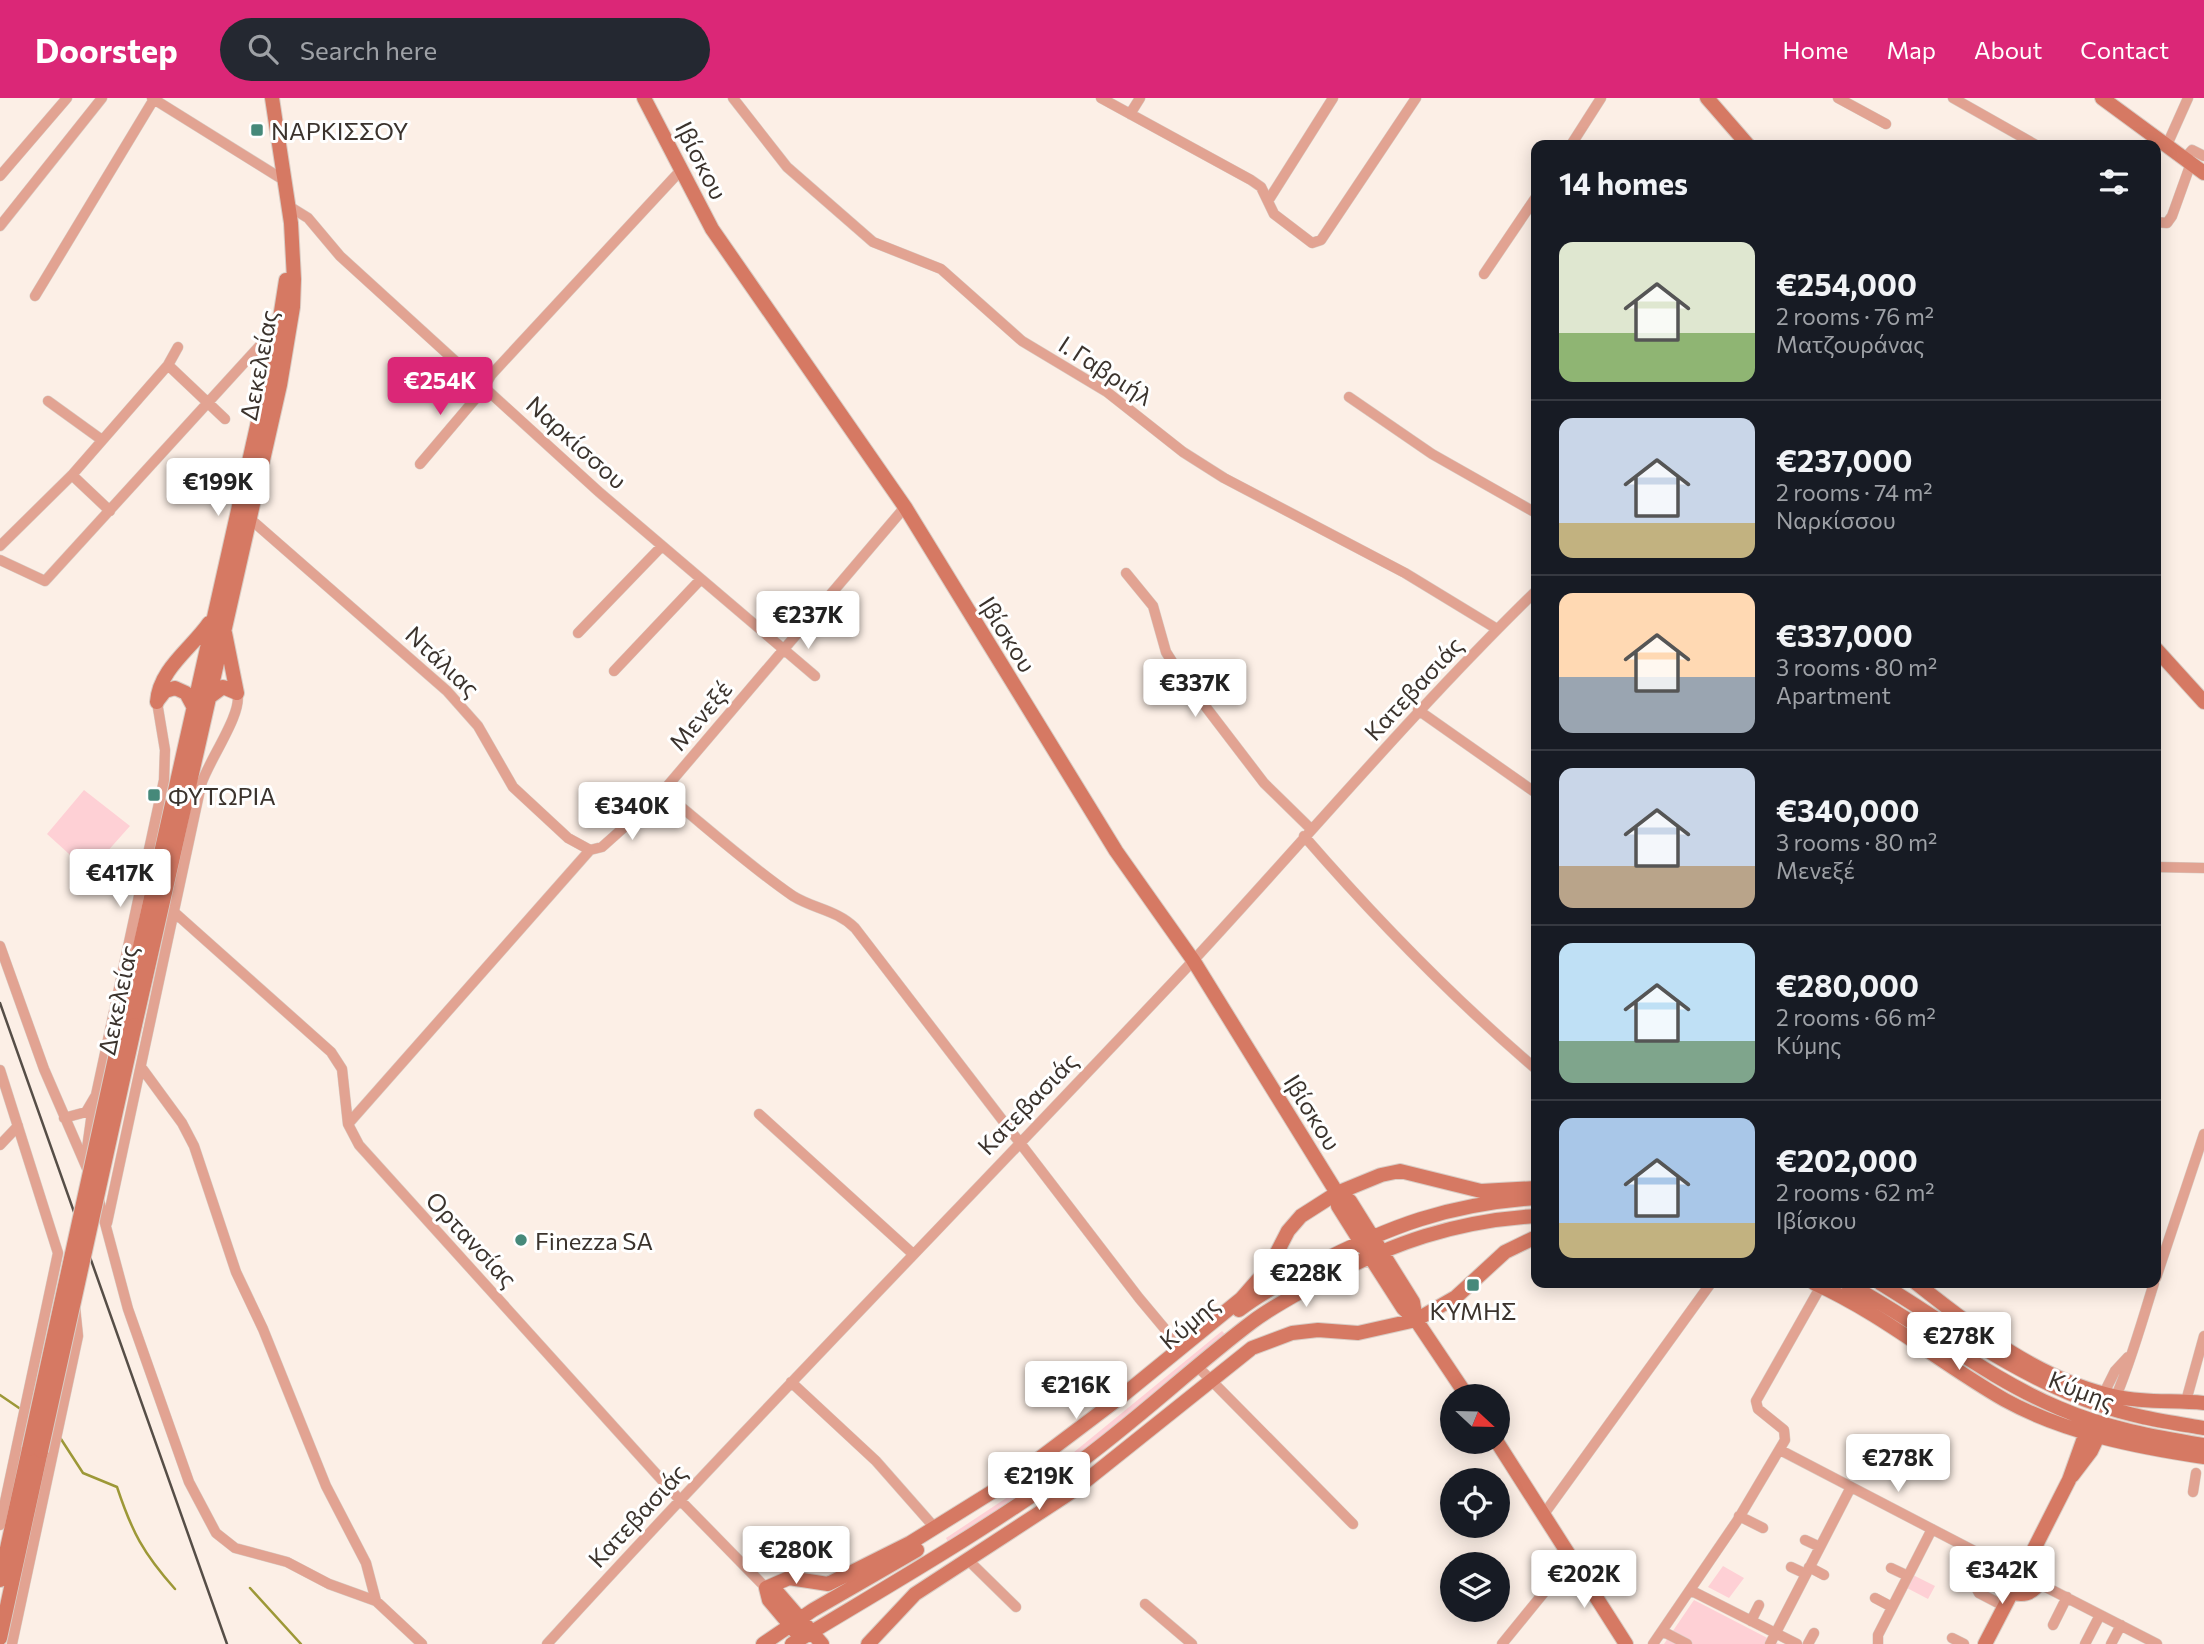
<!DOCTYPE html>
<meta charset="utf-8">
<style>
:root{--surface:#171b24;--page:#242831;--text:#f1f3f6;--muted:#9ea1a6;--line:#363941;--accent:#db2777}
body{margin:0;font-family:Commissioner,sans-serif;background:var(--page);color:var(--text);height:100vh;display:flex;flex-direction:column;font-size:26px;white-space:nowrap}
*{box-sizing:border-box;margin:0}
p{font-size:23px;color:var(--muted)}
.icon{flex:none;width:38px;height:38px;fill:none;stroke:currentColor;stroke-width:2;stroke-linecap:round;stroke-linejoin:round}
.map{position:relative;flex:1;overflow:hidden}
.details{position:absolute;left:1531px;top:42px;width:630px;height:1148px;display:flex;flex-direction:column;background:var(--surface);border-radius:14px;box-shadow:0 4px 18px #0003}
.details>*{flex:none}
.needle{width:46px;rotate:112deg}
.tools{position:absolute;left:1440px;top:1286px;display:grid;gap:14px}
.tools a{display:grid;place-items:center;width:70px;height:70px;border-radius:50%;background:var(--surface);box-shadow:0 4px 18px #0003;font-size:35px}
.price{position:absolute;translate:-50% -60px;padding:0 16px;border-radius:7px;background:#fff;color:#222;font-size:23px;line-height:46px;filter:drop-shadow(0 2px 4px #0008)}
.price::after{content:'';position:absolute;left:50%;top:42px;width:21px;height:16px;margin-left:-10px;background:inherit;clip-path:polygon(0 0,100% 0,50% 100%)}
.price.on{background:var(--accent);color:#fff}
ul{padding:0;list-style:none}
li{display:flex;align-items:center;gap:21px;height:175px;padding:0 28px}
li+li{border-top:2px solid var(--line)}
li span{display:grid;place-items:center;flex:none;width:196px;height:140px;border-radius:14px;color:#555}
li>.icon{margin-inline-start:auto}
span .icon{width:84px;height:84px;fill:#fffc;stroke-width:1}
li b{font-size:30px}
h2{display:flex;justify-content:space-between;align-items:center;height:84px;padding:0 28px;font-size:30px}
header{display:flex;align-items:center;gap:42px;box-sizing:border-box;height:98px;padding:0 35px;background:var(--accent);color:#fff}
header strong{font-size:33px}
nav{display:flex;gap:38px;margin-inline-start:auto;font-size:24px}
.search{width:490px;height:63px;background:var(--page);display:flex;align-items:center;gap:18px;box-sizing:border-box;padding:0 24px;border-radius:38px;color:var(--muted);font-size:26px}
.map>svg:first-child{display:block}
.green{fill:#fed0d5}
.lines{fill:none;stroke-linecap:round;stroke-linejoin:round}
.stream{stroke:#9d9837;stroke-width:2.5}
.street-casing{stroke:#d9cdc5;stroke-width:11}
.secondary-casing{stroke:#d9cdc5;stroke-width:16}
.street{stroke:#e2a392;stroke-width:10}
.secondary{stroke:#d67963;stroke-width:14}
.rail{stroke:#564e47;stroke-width:2.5}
.secondary-bridge-casing{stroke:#d9cdc5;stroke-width:16;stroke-linecap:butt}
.secondary-bridge{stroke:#d67963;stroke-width:14}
.poi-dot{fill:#46897a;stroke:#fff;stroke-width:2.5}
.labels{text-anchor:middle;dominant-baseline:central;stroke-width:6;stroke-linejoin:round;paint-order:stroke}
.poi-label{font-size:24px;fill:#3b332d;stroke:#fff;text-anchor:start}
.street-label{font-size:24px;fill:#3b332d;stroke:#fff}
</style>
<header>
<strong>Doorstep</strong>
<div class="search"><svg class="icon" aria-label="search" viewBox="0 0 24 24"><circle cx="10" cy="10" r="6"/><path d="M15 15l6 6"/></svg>Search here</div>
<nav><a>Home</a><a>Map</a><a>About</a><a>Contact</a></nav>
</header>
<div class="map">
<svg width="2204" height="1546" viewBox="0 0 2204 1546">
<rect width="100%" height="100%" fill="#fcefe6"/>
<path class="green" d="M84 692 130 728 89 774 47 736Z
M1222 1233 1227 1238 1071 1364 949 1446 946 1440 1068 1359Z
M2008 1476a13 13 0 1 1 26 0a13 13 0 1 1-26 0Z
M1723 1468 1744 1480 1729 1500 1708 1489Z
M1913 1477 1935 1488 1928 1501 1907 1490Z
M1694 1502 1779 1546H1664Z"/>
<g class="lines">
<path class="stream" d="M0 1297 22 1312
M59 1338 83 1375 117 1389C132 1434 143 1455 175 1491
M250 1490 301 1546"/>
<defs>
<path id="street" d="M152 0 282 81
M733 0 787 69 873 144 941 171 1022 243 1107 294 1183 354 1224 380 1405 475 1497 531
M1101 0 1251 82 1261 89 1274 116 1312 145 1321 142 1416 0
M1838 0 1886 26
M1953 0 2036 47
M1130 16 1140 0
M1571 47 1601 0
M2167 47 2188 0
M2185 60 2192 52 2204 58
M0 78 67 0
M1268 103 1333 0
M287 107 308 120 340 158 599 394 815 578
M2156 124 2167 125 2172 118 2191 65
M0 128 102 0
M1484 176 1536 99
M35 198 154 1
M168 267 225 321
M1349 299 1432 356 1536 415
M48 303 102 342
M420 366 482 293 491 277 682 71
M72 377 110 413
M248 419 447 593 478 628 513 689 568 740 590 752
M0 448 72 377 168 267 178 249
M0 462 45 483 265 242 276 225
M1126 475 1153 508 1166 554 1176 570 1264 685 1311 731
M578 535 662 448
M614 573 701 481
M1418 612 1536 695
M658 699 674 703C713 735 752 770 793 798 814 811 837 812 855 830L1139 1200 1180 1249
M1304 738C1376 821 1453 900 1536 971
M2156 769 2204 770
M174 814 331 954 342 971 348 1026 359 1047 679 1401 766 1490
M0 848 44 971 89 1075
M141 969 182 1025 194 1048 236 1174 263 1231 326 1388 366 1465 376 1503
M0 972 58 1155 0 1427
M759 1016 913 1156
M64 1020 86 1014 96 997 164 682 165 652 157 604
M348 1026 590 752 602 749 658 699 905 409
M0 1047 18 1028
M85 1065 93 1007
M98 1099 128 1211 189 1384 216 1435 235 1450 287 1464 329 1486 376 1503 422 1546
M107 1125 201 687C207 665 244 614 237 595
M2156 1180 2204 1036
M1198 1269 1353 1426
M791 1284 876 1363 935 1430
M2102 1299 2115 1273 2128 1259
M2114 1303C2130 1267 2142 1223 2154 1185
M2186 1303 2204 1238
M1780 1352 2003 1468
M2193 1394 2196 1375
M1544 1416 1711 1185
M1739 1418 1763 1430
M1805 1442 1820 1449
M969 1463 1016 1509
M1791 1469 1806 1476
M1809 1469 1824 1477
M1891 1470 1908 1478
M1973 1484 1979 1495 2004 1508
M2038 1485 2157 1546
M1690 1492 1797 1546
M1875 1500 1892 1509
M1145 1506 1192 1546
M1751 1523 1759 1507
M2053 1527 2067 1499
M1662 1533 1687 1546
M1952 1540 1964 1546
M12 1546 78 1238 75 1209
M547 1546C758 1315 977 1093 1191 865 1306 741 1415 611 1536 493
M1502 1546 1572 1460
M1653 1546 1737 1423 1785 1342 1784 1332 1758 1311 1756 1303 1821 1188
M1770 1546 1851 1389
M1808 1546 1814 1535
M1878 1546V1537L1932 1431
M2085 1546 2100 1517
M2111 1546 2121 1527"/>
<path id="secondary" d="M644 0 712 131 905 409 1116 753 1193 862 1337 1095 1338 1108 1360 1143 1403 1210 1416 1222 1467 1298
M1707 0 1748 47
M2102 0 2204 75
M225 535 237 595
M2156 551 2204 604
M207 601 223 589 237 595
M158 602 165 593 175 590 186 595 193 608
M157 604C159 571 192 550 209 525
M123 924 277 239 286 182
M135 927 280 287 293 209 294 181 291 125 272 0
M1337 1095 1350 1103 1413 1204 1416 1222
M1814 1185C1883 1216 1940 1265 2005 1302 2065 1335 2137 1349 2204 1359
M1846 1185C1918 1223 1983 1278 2059 1310 2105 1330 2155 1339 2204 1347
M1880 1185C1951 1229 2021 1280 2100 1307 2133 1319 2169 1324 2204 1330
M1916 1185C1975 1232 2042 1284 2118 1299 2146 1305 2175 1302 2204 1305
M1239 1212C1261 1195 1287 1181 1312 1168 1390 1128 1448 1106 1536 1100
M1497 1344 1626 1546
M2072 1378 2091 1353 2102 1330
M2001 1476a20 20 0 1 1 40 0a20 20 0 1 1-40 0Z
M2030 1459 2069 1382 2089 1326
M0 1482 29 1351
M766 1490 789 1480 828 1486 910 1445 1008 1384 1122 1298 1241 1201 1270 1168 1288 1133 1301 1118 1337 1095 1381 1077 1400 1073 1481 1093 1536 1090
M766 1490 778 1495 822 1546
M766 1490 769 1502 796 1534
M0 1540 41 1353
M763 1546 813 1512 917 1452
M792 1546C886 1489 981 1435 1070 1371 1134 1325 1190 1271 1252 1224 1273 1208 1297 1196 1320 1183 1393 1145 1454 1123 1536 1118
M868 1546 915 1496 1073 1393 1252 1250 1292 1235 1318 1232 1358 1235 1416 1222 1456 1199 1505 1154 1536 1139
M1985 1546 2012 1494"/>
</defs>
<use href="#street" class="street-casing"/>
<use href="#secondary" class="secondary-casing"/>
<use href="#street" class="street"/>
<use href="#secondary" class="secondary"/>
<path class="rail" d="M0 905 227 1546"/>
<defs>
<path id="secondary-bridge" d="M29 1351 123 924
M41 1353 135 927"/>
</defs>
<use href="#secondary-bridge" class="secondary-bridge-casing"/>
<use href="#secondary-bridge" class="secondary-bridge"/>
</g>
<g class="poi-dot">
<rect x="250" y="25" width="14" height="14" rx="3.5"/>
<rect x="147" y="690" width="14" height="14" rx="3.5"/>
<circle cx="521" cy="1142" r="7"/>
<rect x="1466" y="1180" width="14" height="14" rx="3.5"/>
</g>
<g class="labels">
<g class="poi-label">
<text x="271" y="32">ΝΑΡΚΙΣΣΟΥ</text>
<text x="168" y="697">ΦΥΤΩΡΙΑ</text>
<text x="535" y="1142">Finezza SA</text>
<text x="1473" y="1212" text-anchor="middle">ΚΥΜΗΣ</text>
</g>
<g class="street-label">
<text transform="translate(702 62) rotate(63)">Ιβίσκου</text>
<text transform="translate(258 267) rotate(-79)">Δεκελείας</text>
<text transform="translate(1106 272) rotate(33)">Ι. Γαβριήλ</text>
<text transform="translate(577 344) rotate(42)">Ναρκίσσου</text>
<text transform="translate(1008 536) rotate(58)">Ιβίσκου</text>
<text transform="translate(443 563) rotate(43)">Ντάλιας</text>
<text transform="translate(1413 590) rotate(-47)">Κατεβασιάς</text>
<text transform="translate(700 617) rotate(-50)">Μενεξέ</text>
<text transform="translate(117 902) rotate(-78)">Δεκελείας</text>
<text transform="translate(1027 1005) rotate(-46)">Κατεβασιάς</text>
<text transform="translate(1313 1014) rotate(58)">Ιβίσκου</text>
<text transform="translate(472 1141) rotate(47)">Ορτανσίας</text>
<text transform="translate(1189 1224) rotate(-40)">Κύμης</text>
<text transform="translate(2082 1292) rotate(21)">Κύμης</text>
<text transform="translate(637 1417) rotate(-47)">Κατεβασιάς</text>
</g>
</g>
</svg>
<div class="tools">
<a><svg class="needle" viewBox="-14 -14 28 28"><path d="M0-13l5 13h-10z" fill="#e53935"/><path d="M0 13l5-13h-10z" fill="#9ea1a6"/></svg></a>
<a><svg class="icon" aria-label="locate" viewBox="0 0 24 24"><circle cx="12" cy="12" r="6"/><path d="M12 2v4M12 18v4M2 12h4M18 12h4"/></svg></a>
<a><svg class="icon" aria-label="layers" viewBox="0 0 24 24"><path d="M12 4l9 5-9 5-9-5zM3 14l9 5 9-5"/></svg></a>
</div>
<b class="price on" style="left:440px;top:319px">€254K</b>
<b class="price" style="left:218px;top:420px">€199K</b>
<b class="price" style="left:808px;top:553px">€237K</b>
<b class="price" style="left:1195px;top:621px">€337K</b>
<b class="price" style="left:632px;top:744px">€340K</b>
<b class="price" style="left:120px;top:811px">€417K</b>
<b class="price" style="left:1306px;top:1211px">€228K</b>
<b class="price" style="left:1959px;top:1274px">€278K</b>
<b class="price" style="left:1076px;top:1323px">€216K</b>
<b class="price" style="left:1898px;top:1396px">€278K</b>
<b class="price" style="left:1039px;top:1414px">€219K</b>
<b class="price" style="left:796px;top:1488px">€280K</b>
<b class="price" style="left:2002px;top:1508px">€342K</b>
<b class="price" style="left:1584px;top:1512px">€202K</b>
<section class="details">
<h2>14 homes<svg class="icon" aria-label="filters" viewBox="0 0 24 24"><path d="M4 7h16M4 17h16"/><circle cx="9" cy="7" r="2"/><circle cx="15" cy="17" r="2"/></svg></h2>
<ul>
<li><span style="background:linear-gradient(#dfe7d0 65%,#8fb573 0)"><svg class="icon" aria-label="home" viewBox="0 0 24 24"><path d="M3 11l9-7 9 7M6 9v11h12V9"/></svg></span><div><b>€254,000</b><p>2 rooms · 76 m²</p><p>Ματζουράνας</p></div></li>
<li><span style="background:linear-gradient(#c9d6e8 75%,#c2b280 0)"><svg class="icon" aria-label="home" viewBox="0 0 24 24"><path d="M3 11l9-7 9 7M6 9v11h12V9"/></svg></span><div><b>€237,000</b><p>2 rooms · 74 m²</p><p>Ναρκίσσου</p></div></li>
<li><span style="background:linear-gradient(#ffd9b3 60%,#9aa5b1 0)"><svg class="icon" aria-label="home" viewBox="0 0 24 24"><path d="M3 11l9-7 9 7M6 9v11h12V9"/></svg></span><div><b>€337,000</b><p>3 rooms · 80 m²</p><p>Apartment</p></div></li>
<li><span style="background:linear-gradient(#c9d6e8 70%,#b9a48a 0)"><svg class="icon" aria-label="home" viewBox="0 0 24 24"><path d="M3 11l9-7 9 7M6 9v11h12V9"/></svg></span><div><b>€340,000</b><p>3 rooms · 80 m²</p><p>Μενεξέ</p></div></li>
<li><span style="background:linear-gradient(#bfe0f5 70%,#7fa58c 0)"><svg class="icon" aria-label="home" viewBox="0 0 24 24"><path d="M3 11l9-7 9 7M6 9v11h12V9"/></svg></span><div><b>€280,000</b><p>2 rooms · 66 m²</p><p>Κύμης</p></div></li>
<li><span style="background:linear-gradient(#a9c7e8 75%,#c2b280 0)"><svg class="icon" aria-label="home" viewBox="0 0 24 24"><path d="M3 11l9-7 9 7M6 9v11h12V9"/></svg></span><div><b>€202,000</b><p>2 rooms · 62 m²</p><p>Ιβίσκου</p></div></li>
</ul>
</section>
</div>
